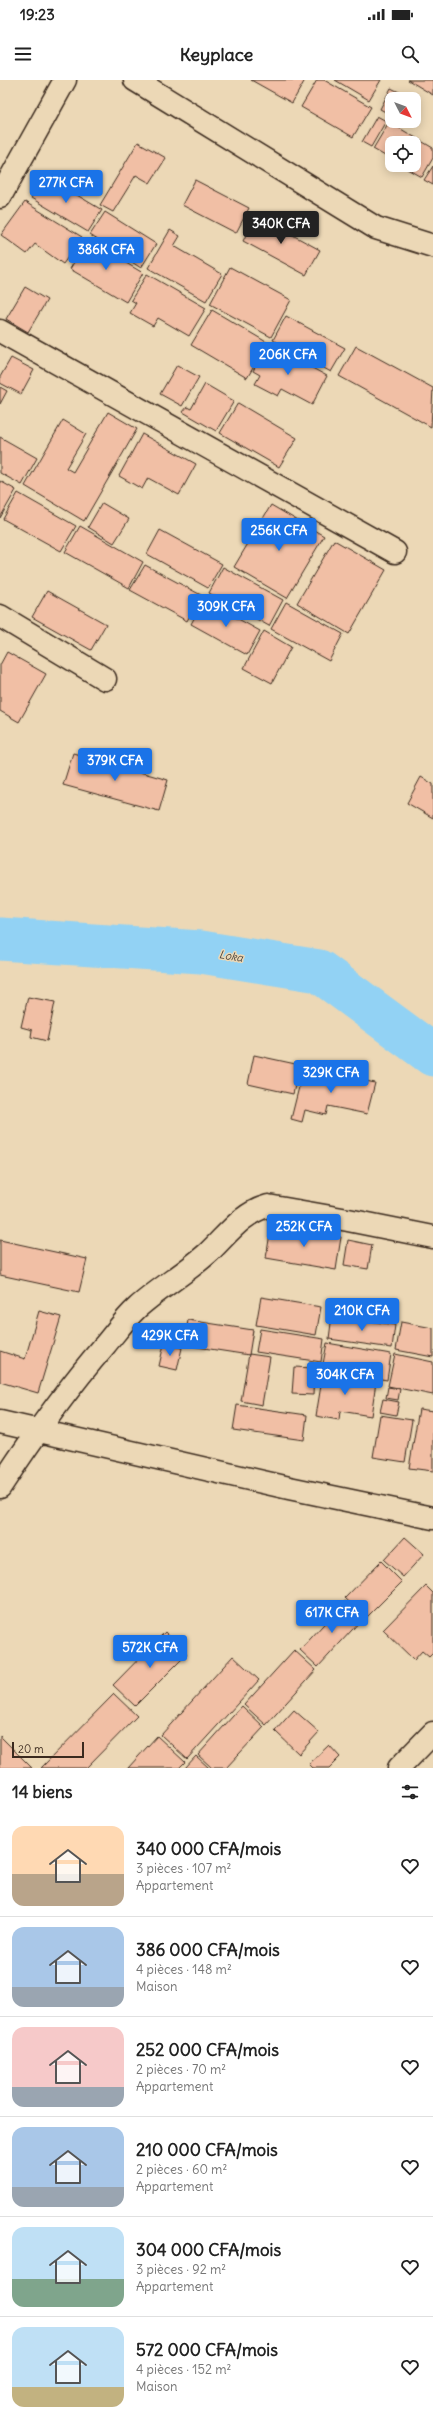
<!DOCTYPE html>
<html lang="fr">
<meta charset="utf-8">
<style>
:root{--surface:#fff;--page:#f2f2f2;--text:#222;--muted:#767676;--line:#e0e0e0;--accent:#1a73e8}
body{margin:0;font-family:Delius,sans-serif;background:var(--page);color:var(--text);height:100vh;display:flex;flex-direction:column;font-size:15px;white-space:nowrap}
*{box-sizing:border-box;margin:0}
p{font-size:13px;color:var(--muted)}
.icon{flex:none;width:22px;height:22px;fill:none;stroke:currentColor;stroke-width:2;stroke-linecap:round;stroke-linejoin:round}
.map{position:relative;height:1688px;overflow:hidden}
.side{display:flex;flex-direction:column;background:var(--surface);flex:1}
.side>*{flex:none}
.needle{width:26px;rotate:132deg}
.fabs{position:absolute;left:385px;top:12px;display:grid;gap:8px}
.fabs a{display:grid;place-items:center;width:36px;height:36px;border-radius:8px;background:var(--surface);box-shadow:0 2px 10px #0003;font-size:20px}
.scale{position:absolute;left:12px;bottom:10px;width:72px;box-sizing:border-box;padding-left:4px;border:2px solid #3b2a1e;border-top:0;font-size:11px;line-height:14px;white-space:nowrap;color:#3b2a1e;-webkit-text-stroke:3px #ecd8b6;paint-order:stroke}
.price{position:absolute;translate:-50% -34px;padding:0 9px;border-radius:4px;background:var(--accent);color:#fff;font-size:13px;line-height:26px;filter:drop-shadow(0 1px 2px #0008)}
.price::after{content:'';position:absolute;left:50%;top:24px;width:12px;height:9px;margin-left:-6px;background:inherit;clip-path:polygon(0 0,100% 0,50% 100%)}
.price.active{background:#222;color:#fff}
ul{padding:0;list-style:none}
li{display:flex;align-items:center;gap:12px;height:100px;padding:0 12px}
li+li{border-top:1px solid var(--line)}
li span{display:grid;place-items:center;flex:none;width:112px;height:80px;border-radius:12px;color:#555}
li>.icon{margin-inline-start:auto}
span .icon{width:48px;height:48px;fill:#fffc;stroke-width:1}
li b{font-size:17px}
h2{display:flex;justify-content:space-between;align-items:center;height:48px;padding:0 12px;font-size:17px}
.status{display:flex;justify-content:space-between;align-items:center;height:28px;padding:0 20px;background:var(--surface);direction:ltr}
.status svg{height:11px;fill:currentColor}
header{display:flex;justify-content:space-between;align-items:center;height:52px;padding:0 12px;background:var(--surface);font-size:18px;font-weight:700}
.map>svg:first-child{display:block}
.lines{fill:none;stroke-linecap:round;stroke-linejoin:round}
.river{stroke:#92d2f4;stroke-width:43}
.building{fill:#f1bfa5;stroke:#3b2a1e}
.street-casing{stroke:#3b2a1e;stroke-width:25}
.secondary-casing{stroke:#3b2a1e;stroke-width:25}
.street{stroke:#ecd8b6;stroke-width:22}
.secondary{stroke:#ecd8b6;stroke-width:22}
.labels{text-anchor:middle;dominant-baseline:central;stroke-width:3;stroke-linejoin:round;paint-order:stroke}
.water-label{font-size:11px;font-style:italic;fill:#48433e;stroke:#ecd8b6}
</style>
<div class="status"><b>19:23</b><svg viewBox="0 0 49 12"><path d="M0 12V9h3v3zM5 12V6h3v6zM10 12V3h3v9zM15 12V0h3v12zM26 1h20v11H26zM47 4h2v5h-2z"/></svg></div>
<header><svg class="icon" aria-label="menu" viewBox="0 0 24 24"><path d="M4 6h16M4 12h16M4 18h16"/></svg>Keyplace<svg class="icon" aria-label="search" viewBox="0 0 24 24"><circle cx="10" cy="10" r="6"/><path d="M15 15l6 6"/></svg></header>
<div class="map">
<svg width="433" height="1688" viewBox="0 0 433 1688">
<rect width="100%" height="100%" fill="#ecd8b6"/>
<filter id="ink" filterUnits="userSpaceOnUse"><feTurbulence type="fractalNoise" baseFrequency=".025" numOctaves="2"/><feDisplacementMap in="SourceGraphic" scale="8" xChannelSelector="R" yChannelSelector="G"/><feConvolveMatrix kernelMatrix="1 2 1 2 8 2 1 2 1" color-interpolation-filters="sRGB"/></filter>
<g filter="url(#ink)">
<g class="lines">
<path class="river" d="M0 859 201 872 319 891 433 975"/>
</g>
<path class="building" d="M251 0H305L292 23Z
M317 0H324L371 27 353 57 301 27Z
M335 0H381L369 20Z
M408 0H433V15Z
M391 8 403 14 400 19H392L391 35 380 29Z
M377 36 386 41 371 67 362 62Z
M389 42 433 68V78L422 97 401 85H414V63H392V80L373 69Z
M138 62 166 78 150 103 136 95 113 132 100 125Z
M433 86V105L424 100Z
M45 96 102 130 88 152 31 118Z
M195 100 249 128 236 153 182 125Z
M25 122 82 157 63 184 35 164 27 174 1 155Z
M105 132 156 164 141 188 90 155Z
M256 135 320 170 306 195 243 161Z
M170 150 180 156 174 166 222 194 206 221 148 188Z
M87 160 143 193 126 222 70 189Z
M230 187 291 220 271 257 210 224Z
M147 194 206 228 189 256 158 238 153 246 130 233 136 223 131 220Z
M25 207 47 220 28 252 6 239Z
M212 230 268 263 247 298 191 265Z
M286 236 345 268 331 292 273 260Z
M268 264 327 296 312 325 282 309 278 316 255 304 260 295 253 291Z
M356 266 433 308 431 347 339 296Z
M11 278 34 290 21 314 0 303V297Z
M177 285 199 297 182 326 160 314Z
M205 304 234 321 216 351 183 332 187 327 191 329Z
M0 307 7 311 0 324Z
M238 323 297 358 279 387 220 353Z
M108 332 137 349 84 441 25 406 63 340 86 354 66 388 73 392Z
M142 354 196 384 179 415 148 398 142 409 119 396Z
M0 357 37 378 22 405 0 393Z
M0 401 16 410 0 438Z
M18 413 76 446 61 471 3 439Z
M102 423 129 439 114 463 88 447Z
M271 425 324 456 287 518 234 487Z
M80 446 143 482 129 508 65 472Z
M160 450 222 484 208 508 147 474Z
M334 460 386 490 349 554 297 523Z
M145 485 201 515 187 541 130 510Z
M223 487 283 520 269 546 209 513Z
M47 511 106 544 91 570 32 537Z
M204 520 260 551 247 575 191 544Z
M286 522 343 554 329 581 271 549Z
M264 551 291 567 272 603 244 588Z
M7 572 46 594 19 642 0 631V585Z
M73 673 168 700 159 731 63 705Z
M421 697 433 704V738L407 723Z
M28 917 55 922 47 961 31 957 32 950 21 947Z
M254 975 300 985 293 1014 248 1004Z
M304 987 375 1003 367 1034 328 1026 326 1035 305 1030 302 1042 291 1039Z
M271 1147 341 1157 336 1190 266 1178Z
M0 1160 87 1179 79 1212 0 1195Z
M348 1160 372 1165 368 1189 344 1185Z
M261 1217 321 1227 316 1255 256 1245Z
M39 1231 61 1237 38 1313 0 1302V1271L25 1279Z
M332 1235 395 1245 392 1268 329 1259Z
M188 1240 253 1250 249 1275 184 1265Z
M401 1242 433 1248V1277L396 1270Z
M260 1249 324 1259 321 1282 256 1272Z
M327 1263 391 1274 387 1300 322 1289Z
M164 1264 182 1268 177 1290 159 1286Z
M249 1274 270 1277 262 1325 241 1321Z
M395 1274 433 1282V1315L388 1306Z
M294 1287 314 1288 313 1315 292 1314Z
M323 1293 376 1302 371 1336 340 1331 339 1340 316 1336Z
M388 1307 400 1309 398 1320 386 1318Z
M383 1319 399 1322 396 1335 380 1332Z
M237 1325 307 1335 304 1360 233 1350Z
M419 1329 433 1331V1391L409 1388Z
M380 1335 412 1340 405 1382 373 1377Z
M405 1457 424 1474 403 1497 384 1480Z
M381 1481 402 1502 366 1538 345 1518Z
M426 1506 433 1513V1573L429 1577 422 1571 414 1580 383 1550Z
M345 1521 363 1538 318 1587 300 1570Z
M165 1552 187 1574 135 1626 113 1605Z
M294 1570 316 1590 266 1645 244 1625Z
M233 1576 259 1600 187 1679 161 1655Z
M114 1614 137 1636 86 1688H41Z
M242 1626 264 1647 226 1688H212L198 1675Z
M294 1630 319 1652 299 1674 275 1651Z
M0 1656 32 1688H0Z
M157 1656 185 1682 179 1688H128Z
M329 1665 340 1677 329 1688H313L309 1684Z
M196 1676 209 1688H185Z"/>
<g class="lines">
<defs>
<path id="street" d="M135 0 376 148 433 166
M0 117 65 0
M0 251 395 472
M0 536 105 599
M0 1342 289 1408 433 1438
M0 1407C32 1358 66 1310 105 1265 115 1253 125 1239 137 1228 159 1208 186 1193 209 1172 227 1155 242 1133 268 1126L348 1140 433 1157"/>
<path id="secondary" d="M399 1688 433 1653"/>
</defs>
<use href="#street" class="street-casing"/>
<use href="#secondary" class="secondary-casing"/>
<use href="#street" class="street"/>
<use href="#secondary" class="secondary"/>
</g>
</g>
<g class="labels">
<g class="water-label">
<text transform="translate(231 876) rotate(9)">Loka</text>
</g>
</g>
</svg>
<div class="fabs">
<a><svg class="needle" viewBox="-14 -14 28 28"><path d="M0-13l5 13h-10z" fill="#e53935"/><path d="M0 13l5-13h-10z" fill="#767676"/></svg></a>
<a><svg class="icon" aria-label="locate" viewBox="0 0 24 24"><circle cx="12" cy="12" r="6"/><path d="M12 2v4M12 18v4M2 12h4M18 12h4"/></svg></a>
</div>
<div class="scale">20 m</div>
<b class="price" style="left:66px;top:124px">277K CFA</b>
<b class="price active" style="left:281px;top:165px">340K CFA</b>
<b class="price" style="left:106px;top:191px">386K CFA</b>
<b class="price" style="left:288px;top:296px">206K CFA</b>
<b class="price" style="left:279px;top:472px">256K CFA</b>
<b class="price" style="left:226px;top:548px">309K CFA</b>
<b class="price" style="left:115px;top:702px">379K CFA</b>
<b class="price" style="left:331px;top:1014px">329K CFA</b>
<b class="price" style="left:304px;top:1168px">252K CFA</b>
<b class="price" style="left:362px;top:1252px">210K CFA</b>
<b class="price" style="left:170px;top:1277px">429K CFA</b>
<b class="price" style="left:345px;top:1316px">304K CFA</b>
<b class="price" style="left:332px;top:1554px">617K CFA</b>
<b class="price" style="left:150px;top:1589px">572K CFA</b>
</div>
<section class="side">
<h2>14 biens<svg class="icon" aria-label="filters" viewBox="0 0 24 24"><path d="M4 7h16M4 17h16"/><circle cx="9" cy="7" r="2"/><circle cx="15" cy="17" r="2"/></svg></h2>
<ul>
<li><span style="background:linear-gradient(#ffd9b3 60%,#b9a48a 0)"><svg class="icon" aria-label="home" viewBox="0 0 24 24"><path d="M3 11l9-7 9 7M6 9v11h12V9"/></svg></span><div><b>340 000 CFA/mois</b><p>3 pièces · 107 m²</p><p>Appartement</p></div><svg class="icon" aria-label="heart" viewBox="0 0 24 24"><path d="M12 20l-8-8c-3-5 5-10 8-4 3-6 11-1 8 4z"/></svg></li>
<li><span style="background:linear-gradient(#a9c7e8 75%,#9aa5b1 0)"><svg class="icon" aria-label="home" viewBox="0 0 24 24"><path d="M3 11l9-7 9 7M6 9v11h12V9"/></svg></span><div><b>386 000 CFA/mois</b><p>4 pièces · 148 m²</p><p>Maison</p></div><svg class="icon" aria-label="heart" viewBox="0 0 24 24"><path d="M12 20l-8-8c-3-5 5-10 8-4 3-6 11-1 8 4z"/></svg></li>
<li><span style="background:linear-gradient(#f6c9c9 75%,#9aa5b1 0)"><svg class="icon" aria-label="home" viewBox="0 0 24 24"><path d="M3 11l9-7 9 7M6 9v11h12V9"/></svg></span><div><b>252 000 CFA/mois</b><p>2 pièces · 70 m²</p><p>Appartement</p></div><svg class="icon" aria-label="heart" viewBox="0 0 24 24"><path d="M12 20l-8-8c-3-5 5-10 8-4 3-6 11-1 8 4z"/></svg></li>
<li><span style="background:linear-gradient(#a9c7e8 75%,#9aa5b1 0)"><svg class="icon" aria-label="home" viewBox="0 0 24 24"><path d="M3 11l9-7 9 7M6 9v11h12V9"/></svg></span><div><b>210 000 CFA/mois</b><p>2 pièces · 60 m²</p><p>Appartement</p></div><svg class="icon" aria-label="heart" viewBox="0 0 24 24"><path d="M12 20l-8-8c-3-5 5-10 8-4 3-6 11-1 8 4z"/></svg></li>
<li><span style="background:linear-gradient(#bfe0f5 65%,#7fa58c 0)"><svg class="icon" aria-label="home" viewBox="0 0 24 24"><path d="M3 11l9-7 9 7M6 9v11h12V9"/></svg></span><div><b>304 000 CFA/mois</b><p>3 pièces · 92 m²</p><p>Appartement</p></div><svg class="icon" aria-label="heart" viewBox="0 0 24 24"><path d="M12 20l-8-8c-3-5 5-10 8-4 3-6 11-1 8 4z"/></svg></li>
<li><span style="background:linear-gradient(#bfe0f5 75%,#c2b280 0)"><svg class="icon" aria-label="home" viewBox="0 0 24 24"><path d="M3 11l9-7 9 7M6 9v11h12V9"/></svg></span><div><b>572 000 CFA/mois</b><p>4 pièces · 152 m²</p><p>Maison</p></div><svg class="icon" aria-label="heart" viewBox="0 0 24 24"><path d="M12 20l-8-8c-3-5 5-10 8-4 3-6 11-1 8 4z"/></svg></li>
</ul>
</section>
